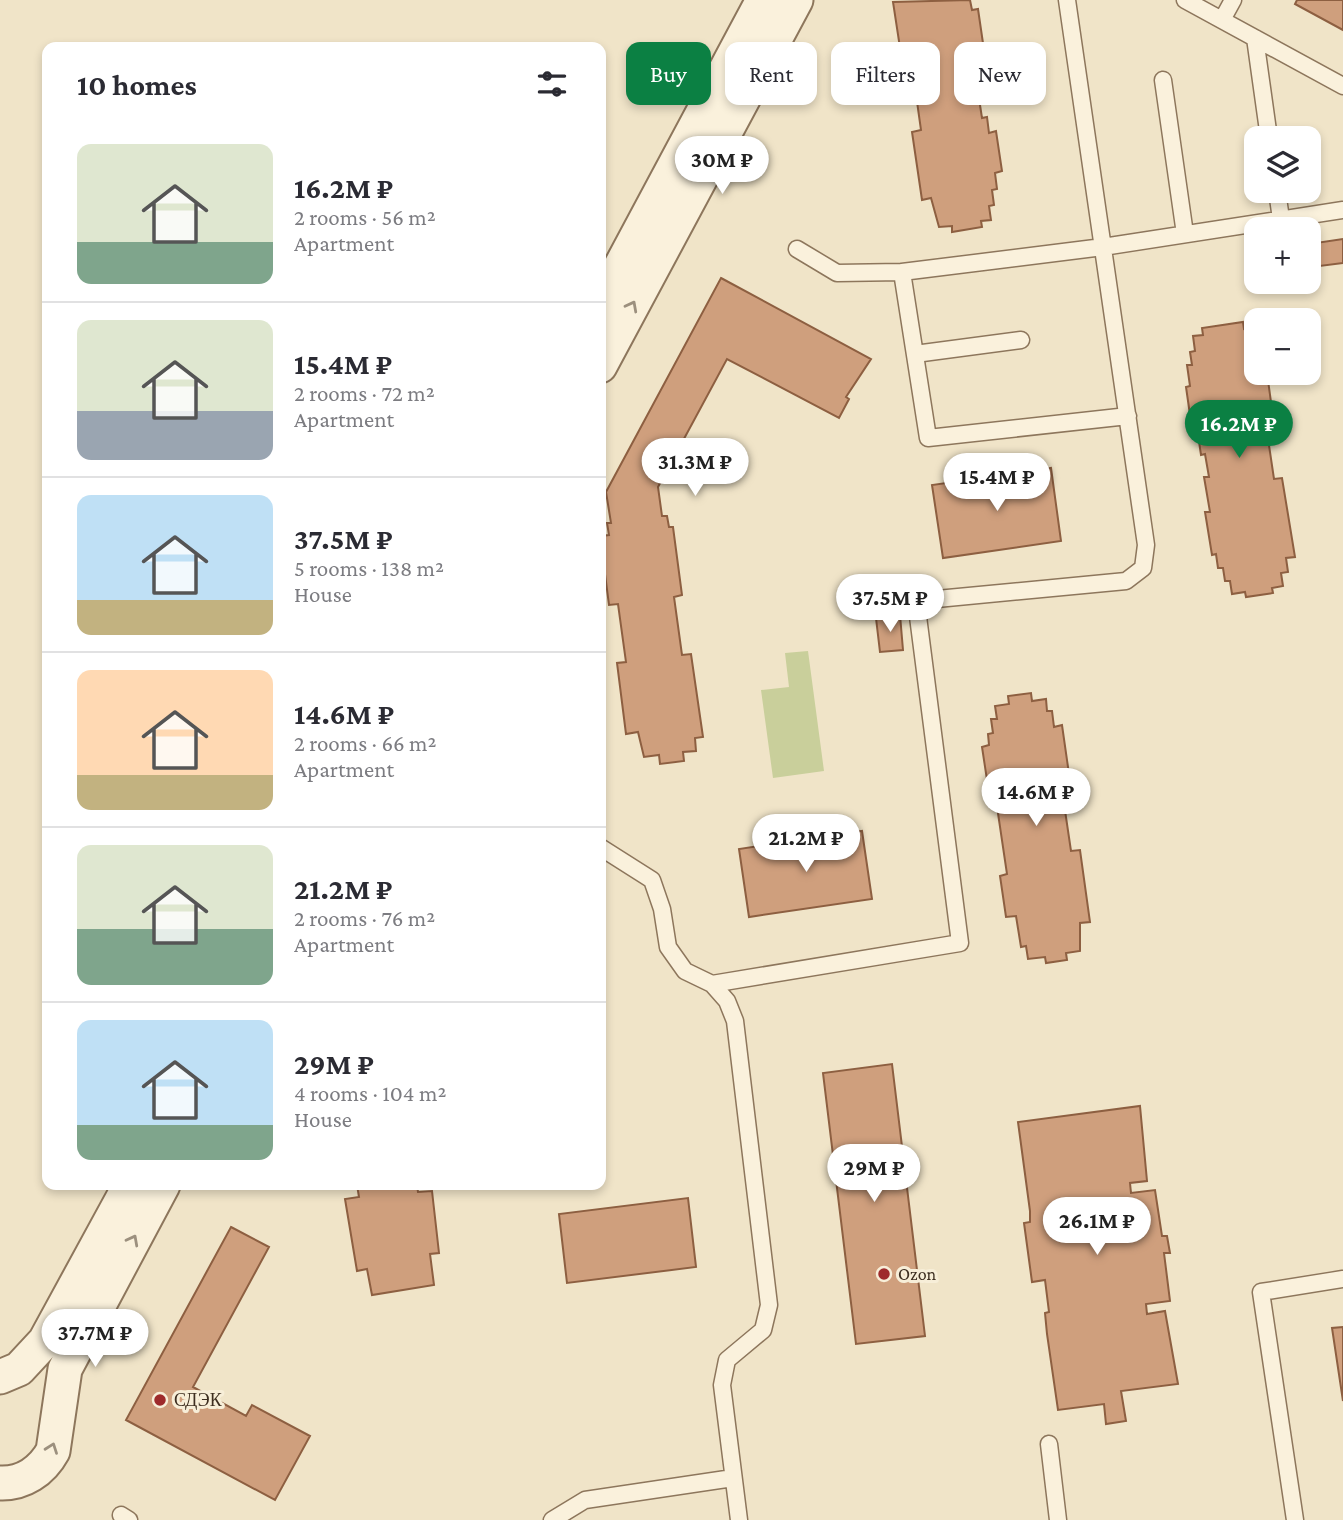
<!DOCTYPE html>
<meta charset="utf-8">
<style>
:root{--surface:#fff;--page:#f7f7f7;--text:#2b2b33;--muted:#7c7c81;--line:#e1e1e2;--accent:#0b8043}
body{margin:0;font-family:"Crimson Pro",serif;background:var(--page);color:var(--text);height:100vh;display:flex;flex-direction:column;font-size:26px;white-space:nowrap}
*{box-sizing:border-box;margin:0}
p{font-size:23px;color:var(--muted)}
.icon{flex:none;width:38px;height:38px;fill:none;stroke:currentColor;stroke-width:2;stroke-linecap:round;stroke-linejoin:round}
.map{position:relative;flex:1;overflow:hidden}
.sheet{position:absolute;left:42px;top:42px;width:564px;height:1148px;display:flex;flex-direction:column;background:var(--surface);border-radius:14px;box-shadow:0 4px 10px #0003}
.sheet>*{flex:none}
.hud{position:absolute;left:626px;top:42px;width:611px;height:63px;display:flex;gap:14px}
.controls{position:absolute;left:1244px;top:126px;display:grid;gap:14px}
.controls a{display:grid;place-items:center;width:77px;height:77px;border-radius:14px;background:var(--surface);box-shadow:0 4px 10px #0003;font-size:35px}
.price{position:absolute;translate:-50% -60px;padding:0 16px;border-radius:24px;background:#fff;color:#222;font-size:23px;line-height:46px;filter:drop-shadow(0 2px 4px #0008)}
.price::after{content:'';position:absolute;left:50%;top:42px;width:21px;height:16px;margin-left:-10px;background:inherit;clip-path:polygon(0 0,100% 0,50% 100%)}
.price.selected{background:var(--accent);color:#fff}
ul{padding:0;list-style:none}
li{display:flex;align-items:center;gap:21px;height:175px;padding:0 35px}
li+li{border-top:2px solid var(--line)}
li span{display:grid;place-items:center;flex:none;width:196px;height:140px;border-radius:14px;color:#555}
li>.icon{margin-inline-start:auto}
span .icon{width:84px;height:84px;fill:#fffc;stroke-width:1}
li b{font-size:30px}
h2{display:flex;justify-content:space-between;align-items:center;height:84px;padding:0 35px;font-size:30px}
.chip{padding:0 24px;border-radius:14px;background:var(--surface);box-shadow:0 4px 10px #0003;font-size:24px;line-height:63px}
.chip.selected{background:var(--accent);color:#fff}
.map>svg:first-child{display:block}
.green{fill:#c9cf9b}
.building{fill:#cf9f7d;stroke:#8d5f41;stroke-width:2}
.lines{fill:none;stroke-linecap:round;stroke-linejoin:round}
.lane-casing{stroke:#8d765c;stroke-width:19}
.street-casing{stroke:#8d765c;stroke-width:37}
.lane{stroke:#faf1dc;stroke-width:16}
.street{stroke:#faf1dc;stroke-width:33}
.oneway{stroke:#9c907e}
.poi-dot{fill:#9e2a2b;stroke:#f7eed8;stroke-width:2.5}
.labels{text-anchor:middle;dominant-baseline:central;stroke-width:6;stroke-linejoin:round;paint-order:stroke}
.poi-label{font-size:18px;fill:#3d2e20;stroke:#f7eed8;text-anchor:start}
</style>
<div class="map">
<svg width="1343" height="1520" viewBox="0 0 1343 1520">
<rect width="100%" height="100%" fill="#f0e4c8"/>
<path class="green" d="M808 651 824 771 773 778 761 690 789 687 785 653Z"/>
<path class="building" d="M970 0 972 10 978 9 984 50 978 51 980 65 974 66 982 118 987 117 989 133 996 131 1002 171 995 173 997 189 992 190 994 205 989 206 991 220 981 221 982 227 952 232V226L939 227 931 198 922 200 912 132 921 130 913 73 904 74 893 2Z
M1297 0H1343V30L1295 4Z
M1343 239V263L1312 267 1309 244Z
M721 278 871 359 846 397 849 399 839 418 727 359 658 487 662 516H667L669 527H673L682 595 674 597 682 655 691 654 703 737 695 738 696 751 683 752 684 761 660 764 659 755 644 757 638 732 626 734 617 663 626 662 618 604 609 605 600 536 609 535 607 523H611L606 492Z
M1243 322 1244 329 1251 327 1253 342H1256V373H1267L1275 431 1267 432 1274 479 1282 478 1295 557 1286 558 1288 572 1281 573 1283 586 1272 588 1273 593 1246 597 1245 592 1232 594 1230 581H1225L1223 568H1218L1216 554 1212 555 1205 512H1210L1204 477H1209L1205 454 1201 455 1197 428 1192 429 1186 387 1190 386 1187 365H1192L1190 352 1195 351 1193 336 1203 335 1202 328Z
M1051 468 1061 541 943 558 932 485Z
M900 615 903 650 880 652 876 618Z
M1031 693 1032 701 1046 699 1047 711H1052L1054 727 1062 725 1072 795 1063 797 1071 851 1080 850 1090 922 1080 923V951L1066 953 1067 960 1046 963 1045 957 1028 959 1026 946 1021 947 1016 916 1006 917 1000 876 1007 874 995 793H989L982 747 989 745 988 734 993 733 991 719H997L995 706 1009 704 1008 696Z
M862 831 872 899 749 917 739 849Z
M892 1064 925 1336 856 1344 823 1073Z
M1140 1106 1147 1181 1130 1183 1131 1193 1155 1190 1162 1236H1167L1170 1253H1164L1170 1301 1146 1304 1147 1314 1165 1311 1178 1384 1121 1391 1126 1421 1106 1424 1104 1404 1058 1410 1047 1334 1045 1313 1049 1312 1045 1280 1032 1282 1024 1223 1030 1222V1211L1018 1122Z
M357 1185H417L418 1192 432 1191 439 1253 430 1254 434 1285 372 1295 367 1269 357 1271 345 1199 359 1197Z
M688 1198 696 1267 567 1283 559 1214Z
M231 1227 269 1247 193 1387 246 1416 252 1405 310 1436 275 1500 126 1420Z
M1343 1327V1401L1332 1328Z"/>
<g class="lines">
<defs>
<path id="lane" d="M1185 0 1343 86
M1222 20 1233 0
M1255 38 1269 138
M1163 80 1185 234
M1277 191 1281 219
M797 249 837 273 902 272
M915 354 1021 340
M1128 416 928 438 902 272 1103 247 1343 210
M600 847 652 880 662 909 668 947 685 971 712 984 727 1001 735 1021 769 1305 763 1330 727 1360 722 1385 739 1520
M712 984 960 943 916 601 1126 581 1143 568 1146 545 1067 0
M1049 1444 1058 1520
M121 1515 129 1520
M552 1520 585 1500 733 1478
M1295 1520 1261 1292 1343 1279"/>
<path id="street" d="M600 305 763 0
M600 366 796 0
M0 1377 19 1369 45 1341 130 1185
M0 1483C23 1484 42 1471 53 1451L65 1369 163 1185"/>
</defs>
<use href="#lane" class="lane-casing"/>
<use href="#street" class="street-casing"/>
<use href="#lane" class="lane"/>
<use href="#street" class="street"/>
</g>
<defs><path id="oneway-chevron" d="M-2-3.5L2.5 0L-2 3.5" fill="none" stroke-width="1.6" stroke-linecap="round" stroke-linejoin="round" transform="scale(1.75)"/></defs>
<g class="oneway">
<use href="#oneway-chevron" transform="translate(632 306) rotate(-62)"/>
<use href="#oneway-chevron" transform="translate(133 1240) rotate(-62)"/>
<use href="#oneway-chevron" transform="translate(52 1448) rotate(-70)"/>
</g>
<g class="poi-dot">
<circle cx="884" cy="1274" r="7"/>
<circle cx="160" cy="1400" r="7"/>
</g>
<g class="labels">
<g class="poi-label">
<text x="898" y="1274">Ozon</text>
<text x="174" y="1400">СДЭК</text>
</g>
</g>
</svg>
<div class="controls">
<a><svg class="icon" aria-label="layers" viewBox="0 0 24 24"><path d="M12 4l9 5-9 5-9-5zM3 14l9 5 9-5"/></svg></a>
<a>+</a>
<a>−</a>
</div>
<b class="price" style="left:722px;top:196px">30M ₽</b>
<b class="price selected" style="left:1239px;top:460px">16.2M ₽</b>
<b class="price" style="left:695px;top:498px">31.3M ₽</b>
<b class="price" style="left:997px;top:513px">15.4M ₽</b>
<b class="price" style="left:890px;top:634px">37.5M ₽</b>
<b class="price" style="left:1036px;top:828px">14.6M ₽</b>
<b class="price" style="left:806px;top:874px">21.2M ₽</b>
<b class="price" style="left:874px;top:1204px">29M ₽</b>
<b class="price" style="left:1097px;top:1257px">26.1M ₽</b>
<b class="price" style="left:95px;top:1369px">37.7M ₽</b>
<div class="hud">
<a class="chip selected">Buy</a>
<a class="chip">Rent</a>
<a class="chip">Filters</a>
<a class="chip">New</a>
</div>
<section class="sheet">
<h2>10 homes<svg class="icon" aria-label="filters" viewBox="0 0 24 24"><path d="M4 7h16M4 17h16"/><circle cx="9" cy="7" r="2"/><circle cx="15" cy="17" r="2"/></svg></h2>
<ul>
<li><span style="background:linear-gradient(#dfe7d0 70%,#7fa58c 0)"><svg class="icon" aria-label="home" viewBox="0 0 24 24"><path d="M3 11l9-7 9 7M6 9v11h12V9"/></svg></span><div><b>16.2M ₽</b><p>2 rooms · 56 m²</p><p>Apartment</p></div></li>
<li><span style="background:linear-gradient(#dfe7d0 65%,#9aa5b1 0)"><svg class="icon" aria-label="home" viewBox="0 0 24 24"><path d="M3 11l9-7 9 7M6 9v11h12V9"/></svg></span><div><b>15.4M ₽</b><p>2 rooms · 72 m²</p><p>Apartment</p></div></li>
<li><span style="background:linear-gradient(#bfe0f5 75%,#c2b280 0)"><svg class="icon" aria-label="home" viewBox="0 0 24 24"><path d="M3 11l9-7 9 7M6 9v11h12V9"/></svg></span><div><b>37.5M ₽</b><p>5 rooms · 138 m²</p><p>House</p></div></li>
<li><span style="background:linear-gradient(#ffd9b3 75%,#c2b280 0)"><svg class="icon" aria-label="home" viewBox="0 0 24 24"><path d="M3 11l9-7 9 7M6 9v11h12V9"/></svg></span><div><b>14.6M ₽</b><p>2 rooms · 66 m²</p><p>Apartment</p></div></li>
<li><span style="background:linear-gradient(#dfe7d0 60%,#7fa58c 0)"><svg class="icon" aria-label="home" viewBox="0 0 24 24"><path d="M3 11l9-7 9 7M6 9v11h12V9"/></svg></span><div><b>21.2M ₽</b><p>2 rooms · 76 m²</p><p>Apartment</p></div></li>
<li><span style="background:linear-gradient(#bfe0f5 75%,#7fa58c 0)"><svg class="icon" aria-label="home" viewBox="0 0 24 24"><path d="M3 11l9-7 9 7M6 9v11h12V9"/></svg></span><div><b>29M ₽</b><p>4 rooms · 104 m²</p><p>House</p></div></li>
</ul>
</section>
</div>
